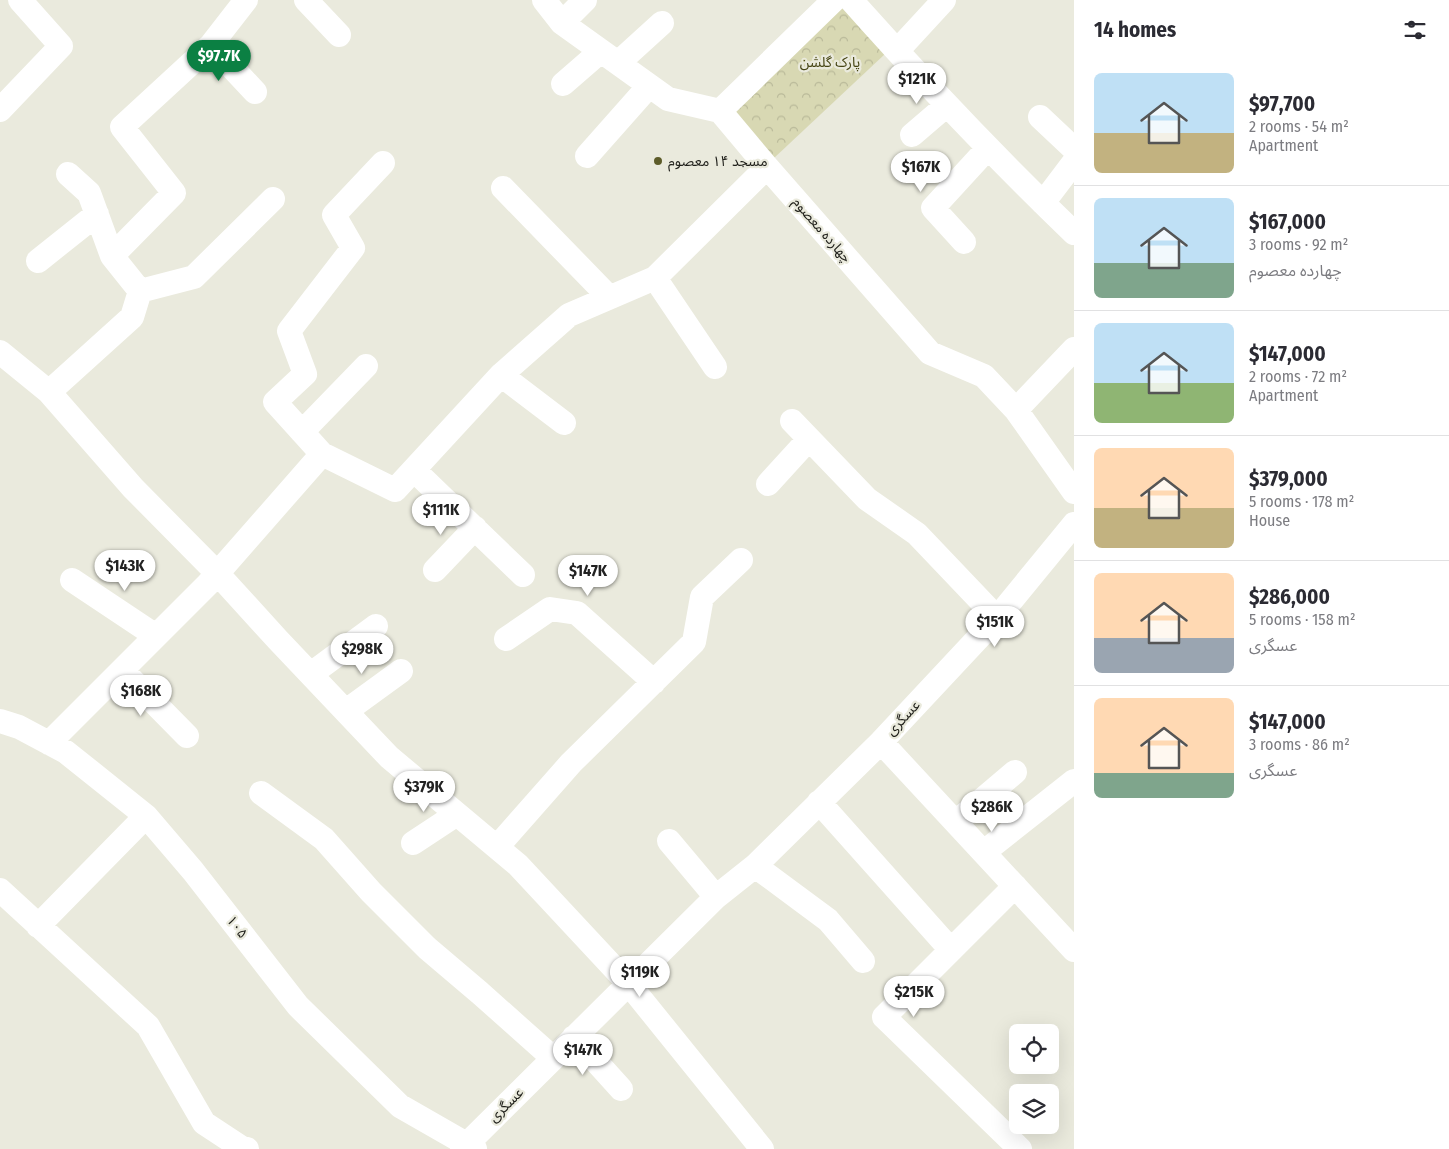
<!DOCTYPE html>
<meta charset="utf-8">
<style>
:root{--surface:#fff;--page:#f7f7f7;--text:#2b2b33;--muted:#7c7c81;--line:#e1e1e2;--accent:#0b8043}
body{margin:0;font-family:"Fira Sans Condensed","Noto Sans Arabic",sans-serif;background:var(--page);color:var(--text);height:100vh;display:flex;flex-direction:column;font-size:19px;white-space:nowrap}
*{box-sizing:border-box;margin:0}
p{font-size:16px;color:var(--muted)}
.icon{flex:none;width:28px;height:28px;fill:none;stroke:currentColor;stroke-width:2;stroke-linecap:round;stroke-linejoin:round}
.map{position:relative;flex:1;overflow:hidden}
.details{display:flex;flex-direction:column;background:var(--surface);width:375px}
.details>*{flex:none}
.controls{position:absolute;left:1009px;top:1024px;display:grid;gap:10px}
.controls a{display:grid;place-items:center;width:50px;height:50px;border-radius:8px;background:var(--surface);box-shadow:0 5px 20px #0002;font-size:25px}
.price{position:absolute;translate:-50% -42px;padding:0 11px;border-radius:18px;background:#fff;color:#222;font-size:16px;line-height:32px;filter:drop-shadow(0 1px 2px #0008)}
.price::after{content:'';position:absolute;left:50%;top:30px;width:15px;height:11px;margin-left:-8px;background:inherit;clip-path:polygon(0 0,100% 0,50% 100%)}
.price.on{background:var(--accent);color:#fff}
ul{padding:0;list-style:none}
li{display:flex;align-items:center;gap:15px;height:125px;padding:0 20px}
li+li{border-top:1px solid var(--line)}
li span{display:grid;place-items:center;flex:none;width:140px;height:100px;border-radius:8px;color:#555}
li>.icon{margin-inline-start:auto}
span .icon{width:60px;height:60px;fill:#fffc;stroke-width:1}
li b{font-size:21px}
h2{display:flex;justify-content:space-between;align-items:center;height:60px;padding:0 20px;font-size:21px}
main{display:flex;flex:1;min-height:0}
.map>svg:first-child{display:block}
.forest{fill:url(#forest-crowns)}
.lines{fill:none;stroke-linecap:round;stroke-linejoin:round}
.street{stroke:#fff;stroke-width:24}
.poi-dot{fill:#5d5c29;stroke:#eaeadd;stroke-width:2}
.labels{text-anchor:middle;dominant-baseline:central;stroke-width:4.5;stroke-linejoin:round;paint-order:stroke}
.park-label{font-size:14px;fill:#444312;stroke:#eaeadd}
.poi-label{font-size:14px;fill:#20201b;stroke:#eaeadd;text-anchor:start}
.street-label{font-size:14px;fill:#20201b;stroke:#eaeadd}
</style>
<main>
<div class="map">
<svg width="1074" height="1149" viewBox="0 0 1074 1149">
<defs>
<pattern id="forest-crowns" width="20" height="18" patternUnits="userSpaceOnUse" patternTransform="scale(1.25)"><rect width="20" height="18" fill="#d8d8b3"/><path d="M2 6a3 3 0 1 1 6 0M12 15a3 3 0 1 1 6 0" fill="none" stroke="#b9b999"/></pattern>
</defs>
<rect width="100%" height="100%" fill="#eaeadd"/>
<path class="forest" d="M842 6 885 54 773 159 733 112Z"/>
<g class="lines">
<path class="street" d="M306 0 339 35
M544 0 562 23 668 99 720 111 767 167 930 353 984 376 1016 410 1074 492
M851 0C923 81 997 159 1074 233
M562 23 585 0
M211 45 255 92
M897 51 944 0
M618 63 662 23
M563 84 601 51
M0 110 61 46 20 0
M720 111 834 0
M1040 117 1074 149
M912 135 947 105
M587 156 649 86
M68 174 89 193 112 256
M503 188 609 297
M1043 203 1074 162
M964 242 933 208 988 148
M38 261 97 214
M655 278 715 367
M140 291 194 277 273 199
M0 352 49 392 133 488 217 573 278 640 389 757 518 865 628 983 762 1149
M501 375 564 423
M49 392 132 317 140 291 112 256 174 193 122 127 211 45 246 0
M1016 410 1074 349
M792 421 867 499 917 534 997 618
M302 432 366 366
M322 454 275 402 305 374 289 331 353 248 334 215 383 163
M414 470 523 575
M768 484 809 439
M435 570 475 528
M72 580 156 636
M506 639 550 609 577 613 654 682
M122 670 187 736
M311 674 376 626
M346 711 401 671
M0 721 19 727 66 752 146 816 193 871 298 1006 400 1106 475 1149
M881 742 1074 950
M49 743 208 584 322 454 395 490 501 375 569 315 655 278 767 167
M261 793 324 839 371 892 427 948 480 993 553 1058
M819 802 951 950
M956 822 1015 772
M413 843 457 814
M497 847 571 763 694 642 702 597 741 560
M984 852 1074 781
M755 866 828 920 863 961
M1015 886 884 1017 1020 1149
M0 890 148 1026 204 1123 242 1148 247 1149
M716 897 755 866 881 742 997 618 1074 524
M38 926 146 816
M574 1037 621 1089
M462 1149 716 897 669 841"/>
</g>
<circle class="poi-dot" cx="658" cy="161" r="5"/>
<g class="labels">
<g class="park-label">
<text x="830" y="62">پارک گلشن</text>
</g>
<g class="poi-label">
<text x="668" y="161">مسجد ۱۴ معصوم</text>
</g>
<g class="street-label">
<text transform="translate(822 230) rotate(49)">چهارده معصوم</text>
<text transform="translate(903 718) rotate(-47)">عسگری</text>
<text transform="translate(237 927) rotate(52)">۱۰۵</text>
<text transform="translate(506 1105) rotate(-45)">عسگری</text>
</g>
</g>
</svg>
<div class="controls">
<a><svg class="icon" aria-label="locate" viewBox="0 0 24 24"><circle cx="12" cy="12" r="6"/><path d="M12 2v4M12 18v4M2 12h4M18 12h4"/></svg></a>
<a><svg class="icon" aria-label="layers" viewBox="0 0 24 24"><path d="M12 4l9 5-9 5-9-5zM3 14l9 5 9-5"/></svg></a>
</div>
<b class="price on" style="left:219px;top:82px">$97.7K</b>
<b class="price" style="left:917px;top:105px">$121K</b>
<b class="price" style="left:921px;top:193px">$167K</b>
<b class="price" style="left:441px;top:536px">$111K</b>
<b class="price" style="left:125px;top:592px">$143K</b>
<b class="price" style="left:588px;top:597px">$147K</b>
<b class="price" style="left:995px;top:648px">$151K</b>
<b class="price" style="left:362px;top:675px">$298K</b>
<b class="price" style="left:141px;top:717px">$168K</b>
<b class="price" style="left:424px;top:813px">$379K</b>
<b class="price" style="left:992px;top:833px">$286K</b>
<b class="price" style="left:640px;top:998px">$119K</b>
<b class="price" style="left:914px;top:1018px">$215K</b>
<b class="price" style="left:583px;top:1076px">$147K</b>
</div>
<section class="details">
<h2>14 homes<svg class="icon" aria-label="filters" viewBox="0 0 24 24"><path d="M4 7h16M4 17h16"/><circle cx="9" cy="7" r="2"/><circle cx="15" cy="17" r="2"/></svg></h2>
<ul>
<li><span style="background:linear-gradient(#bfe0f5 60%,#c2b280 0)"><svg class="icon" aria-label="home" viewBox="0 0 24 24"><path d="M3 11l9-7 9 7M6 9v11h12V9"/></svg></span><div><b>$97,700</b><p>2 rooms · 54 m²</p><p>Apartment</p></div></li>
<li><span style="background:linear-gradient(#bfe0f5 65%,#7fa58c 0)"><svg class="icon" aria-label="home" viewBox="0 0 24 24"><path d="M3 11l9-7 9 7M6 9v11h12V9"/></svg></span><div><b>$167,000</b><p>3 rooms · 92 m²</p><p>چهارده معصوم</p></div></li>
<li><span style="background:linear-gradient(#bfe0f5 60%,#8fb573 0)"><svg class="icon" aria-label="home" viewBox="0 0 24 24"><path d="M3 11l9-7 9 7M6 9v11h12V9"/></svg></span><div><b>$147,000</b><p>2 rooms · 72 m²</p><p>Apartment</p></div></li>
<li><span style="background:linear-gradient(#ffd9b3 60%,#c2b280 0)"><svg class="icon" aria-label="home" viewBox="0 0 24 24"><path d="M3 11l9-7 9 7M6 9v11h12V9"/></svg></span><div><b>$379,000</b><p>5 rooms · 178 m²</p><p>House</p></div></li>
<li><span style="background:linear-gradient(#ffd9b3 65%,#9aa5b1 0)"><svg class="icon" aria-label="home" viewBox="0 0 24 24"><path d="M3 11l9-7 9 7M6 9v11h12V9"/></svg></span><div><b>$286,000</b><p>5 rooms · 158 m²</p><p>عسگری</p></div></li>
<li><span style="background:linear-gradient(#ffd9b3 75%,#7fa58c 0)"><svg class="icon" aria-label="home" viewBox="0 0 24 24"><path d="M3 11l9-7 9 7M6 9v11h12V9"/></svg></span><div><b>$147,000</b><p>3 rooms · 86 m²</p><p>عسگری</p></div></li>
</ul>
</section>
</main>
